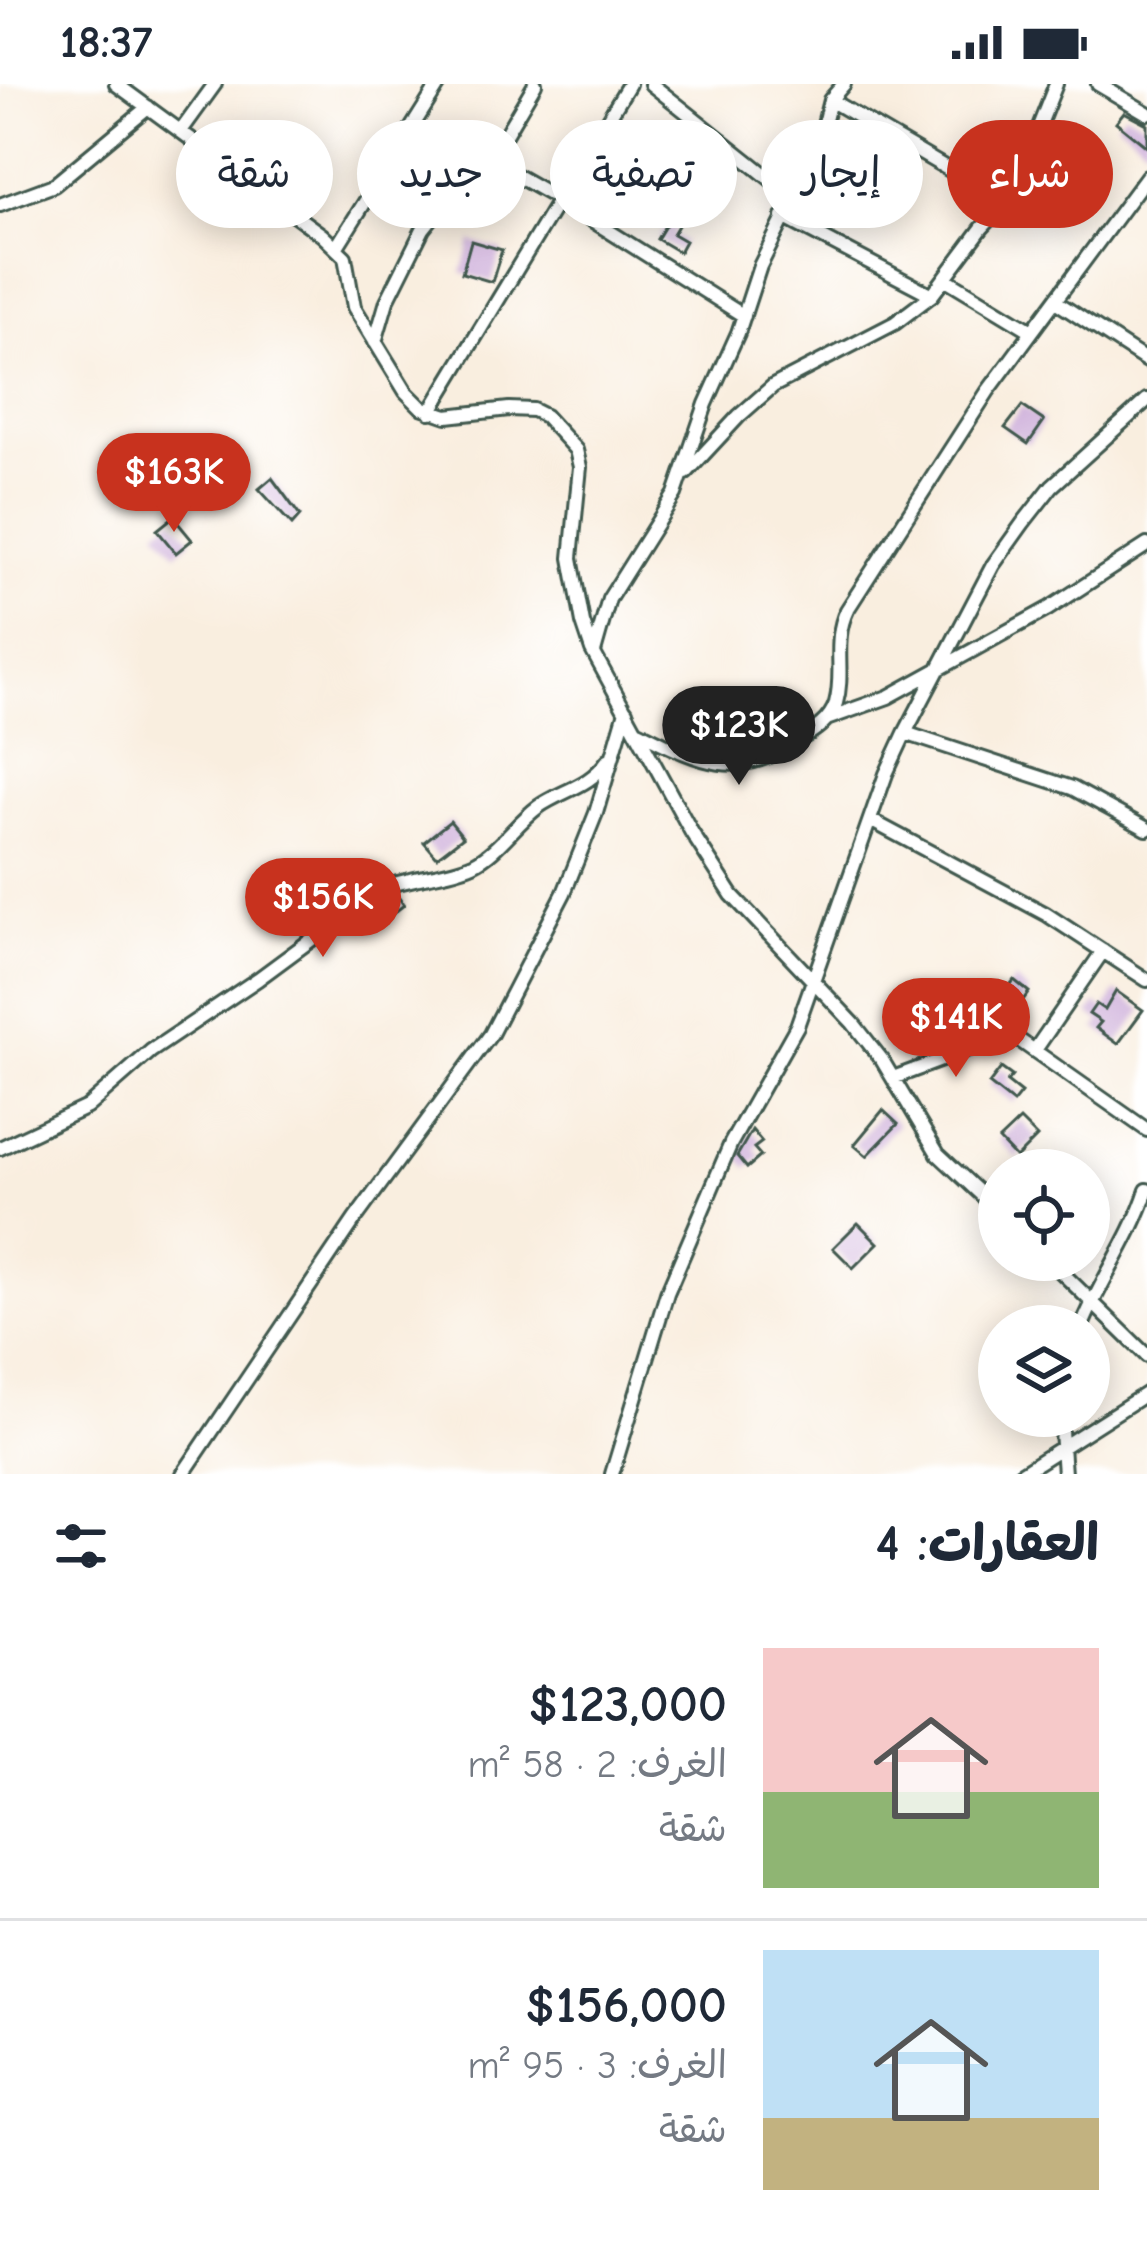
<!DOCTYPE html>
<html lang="ar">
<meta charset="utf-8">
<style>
:root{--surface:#fff;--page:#f6f6f7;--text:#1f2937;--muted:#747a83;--line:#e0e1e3;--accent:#c8321e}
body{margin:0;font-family:"Comic Neue","Playpen Sans Arabic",sans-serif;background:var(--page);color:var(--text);direction:rtl;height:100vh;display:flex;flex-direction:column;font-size:45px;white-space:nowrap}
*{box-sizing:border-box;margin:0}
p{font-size:39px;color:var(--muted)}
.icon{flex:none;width:66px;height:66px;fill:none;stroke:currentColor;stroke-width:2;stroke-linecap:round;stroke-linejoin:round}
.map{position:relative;height:1390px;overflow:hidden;direction:ltr}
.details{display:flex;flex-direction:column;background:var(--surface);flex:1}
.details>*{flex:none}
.banner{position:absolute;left:36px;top:36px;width:1077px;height:108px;direction:rtl;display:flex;gap:24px}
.tools{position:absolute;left:978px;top:1065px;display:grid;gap:24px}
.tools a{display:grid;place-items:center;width:132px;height:132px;border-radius:50%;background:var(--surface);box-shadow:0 6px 30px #0003;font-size:60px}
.price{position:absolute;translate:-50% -102px;padding:0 27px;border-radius:42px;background:var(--accent);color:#fff;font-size:39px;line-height:78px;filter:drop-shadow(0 3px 6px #0008)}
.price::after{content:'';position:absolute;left:50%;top:72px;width:36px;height:27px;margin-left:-18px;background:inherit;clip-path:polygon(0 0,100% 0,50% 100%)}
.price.on{background:#222;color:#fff}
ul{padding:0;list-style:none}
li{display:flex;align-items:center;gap:36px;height:300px;padding:0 48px}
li+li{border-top:3px solid var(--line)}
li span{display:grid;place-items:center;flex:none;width:336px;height:240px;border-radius:0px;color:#555}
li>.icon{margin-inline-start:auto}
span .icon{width:144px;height:144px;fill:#fffc;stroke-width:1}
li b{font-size:51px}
h2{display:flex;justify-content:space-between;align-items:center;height:144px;padding:0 48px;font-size:51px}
.chip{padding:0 42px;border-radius:54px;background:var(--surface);box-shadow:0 6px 30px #0003;font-size:42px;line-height:108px}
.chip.on{background:var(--accent);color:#fff}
.status{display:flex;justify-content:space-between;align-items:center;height:84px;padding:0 60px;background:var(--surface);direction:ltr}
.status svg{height:33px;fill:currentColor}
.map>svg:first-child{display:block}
.building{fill:#d2b5dd}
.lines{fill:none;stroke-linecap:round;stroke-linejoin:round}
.minor-casing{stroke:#40584e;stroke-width:18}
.minor{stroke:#fff;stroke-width:12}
</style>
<div class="status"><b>18:37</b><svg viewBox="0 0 49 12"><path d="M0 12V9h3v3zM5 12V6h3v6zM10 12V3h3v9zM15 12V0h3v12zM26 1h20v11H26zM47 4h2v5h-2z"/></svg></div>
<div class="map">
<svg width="1147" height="1390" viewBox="0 0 1147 1390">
<rect width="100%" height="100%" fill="#fff"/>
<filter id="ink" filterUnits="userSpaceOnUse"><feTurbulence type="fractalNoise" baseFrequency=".00833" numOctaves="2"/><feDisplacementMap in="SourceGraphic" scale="24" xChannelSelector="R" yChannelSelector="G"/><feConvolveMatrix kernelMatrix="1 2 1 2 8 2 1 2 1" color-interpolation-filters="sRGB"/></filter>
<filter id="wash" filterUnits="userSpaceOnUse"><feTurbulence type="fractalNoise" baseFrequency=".004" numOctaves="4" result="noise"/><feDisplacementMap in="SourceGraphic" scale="48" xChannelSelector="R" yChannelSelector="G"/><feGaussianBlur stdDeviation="2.7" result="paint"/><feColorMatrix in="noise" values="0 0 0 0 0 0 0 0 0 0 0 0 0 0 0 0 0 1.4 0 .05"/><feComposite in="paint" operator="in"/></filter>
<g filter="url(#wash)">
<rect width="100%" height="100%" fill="#f9eedf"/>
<g id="blocks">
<path class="building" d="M1124 28 1147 40V63L1116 38Z
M624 33 647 47 623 80 613 74 628 53 617 46Z
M886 82 908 95 897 116 874 103Z
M671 132 680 138 673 150 685 157 679 168 657 155Z
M471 157 502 166 492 198 462 189Z
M1022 322 1044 337 1028 360 1005 344Z
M272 394 300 432 292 441 259 405Z
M173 433 192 456 176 469 157 446Z
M450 737 463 753 437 773 424 758Z
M396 810 404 821 376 843 365 829Z
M1014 896 1029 908 1012 931 997 919Z
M1116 907 1143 926 1118 960 1096 944 1101 938 1089 930 1096 920 1105 926Z
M1001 984 1012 992 1007 998 1021 1009 1013 1019 989 1000Z
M883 1026 898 1040 867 1072 854 1061Z
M1020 1036 1037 1053 1016 1074 999 1056Z
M752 1046 762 1058 754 1064 761 1072 747 1084 737 1072Z
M858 1139 878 1159 853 1184 833 1164Z"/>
</g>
</g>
<g filter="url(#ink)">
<use href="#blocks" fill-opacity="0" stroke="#40584e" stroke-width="3"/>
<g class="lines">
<defs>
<path id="minor" d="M116 0 322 151 345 173 354 223 406 308 421 323 447 332 509 325 533 326 545 332 576 366 580 383 571 474 583 539 592 566 692 749 732 811 853 939 882 976 938 1070 999 1127
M651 0 793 113
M1098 0 1147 29
M830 16 1006 119
M181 47 215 0
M489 76 558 115 744 232
M0 121 54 101 148 23
M783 133 932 211
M336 164 439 0
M946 195 1032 247
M1055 217 1147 277
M375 258 387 217 423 145 439 125 485 85 535 0
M430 328 629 0
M686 389 739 332 773 302 895 239 932 211 982 144 1011 113 1056 0
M594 568 609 515 675 410 706 320 738 249 760 182 817 68 830 16 844 0
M829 634 888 613 1048 525 1147 461
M638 647C697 676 735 698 796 658 812 648 830 638 836 619 845 588 832 557 847 526L988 307 1147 92
M905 649 1072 704 1147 745
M872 737 1046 830 1147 896
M1035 966 1103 867
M893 994 1003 953 1016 954 1147 1046
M0 1064 87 1023 151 967 258 895 380 805C410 792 444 793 473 780 498 768 515 740 538 723 562 706 590 703 608 676
M1049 1176 1147 1272
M1082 1242C1101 1195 1131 1155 1147 1106
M1060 1332 1064 1390
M183 1390 355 1135 491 950 564 809 596 729 626 627
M612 1390 667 1209 731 1059 797 942 886 690 905 649 993 481 1023 439 1052 402 1147 316
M1020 1390 1147 1309"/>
</defs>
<use href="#minor" class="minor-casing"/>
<use href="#minor" class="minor"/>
</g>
</g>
</svg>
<div class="tools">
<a><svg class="icon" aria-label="locate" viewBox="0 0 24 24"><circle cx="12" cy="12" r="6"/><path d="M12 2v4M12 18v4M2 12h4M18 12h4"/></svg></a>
<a><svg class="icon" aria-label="layers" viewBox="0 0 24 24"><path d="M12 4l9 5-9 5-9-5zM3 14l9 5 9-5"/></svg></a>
</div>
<b class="price" style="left:174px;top:451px">$163K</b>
<b class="price on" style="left:739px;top:704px">$123K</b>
<b class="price" style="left:323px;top:876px">$156K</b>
<b class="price" style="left:956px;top:996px">$141K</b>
<div class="banner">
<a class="chip on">شراء</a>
<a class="chip">إيجار</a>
<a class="chip">تصفية</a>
<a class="chip">جديد</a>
<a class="chip">شقة</a>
</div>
</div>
<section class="details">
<h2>العقارات: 4<svg class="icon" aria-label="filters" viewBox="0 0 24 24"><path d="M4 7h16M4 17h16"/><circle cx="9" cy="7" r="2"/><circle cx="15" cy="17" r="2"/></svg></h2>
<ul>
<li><span style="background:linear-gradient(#f6c9c9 60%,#8fb573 0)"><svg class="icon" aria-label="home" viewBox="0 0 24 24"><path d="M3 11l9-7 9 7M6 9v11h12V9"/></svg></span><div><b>$123,000</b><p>الغرف: 2 · 58 m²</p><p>شقة</p></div></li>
<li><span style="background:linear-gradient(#bfe0f5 70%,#c2b280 0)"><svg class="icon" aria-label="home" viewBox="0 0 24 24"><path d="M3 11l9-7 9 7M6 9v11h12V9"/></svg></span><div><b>$156,000</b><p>الغرف: 3 · 95 m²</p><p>شقة</p></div></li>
</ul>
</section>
